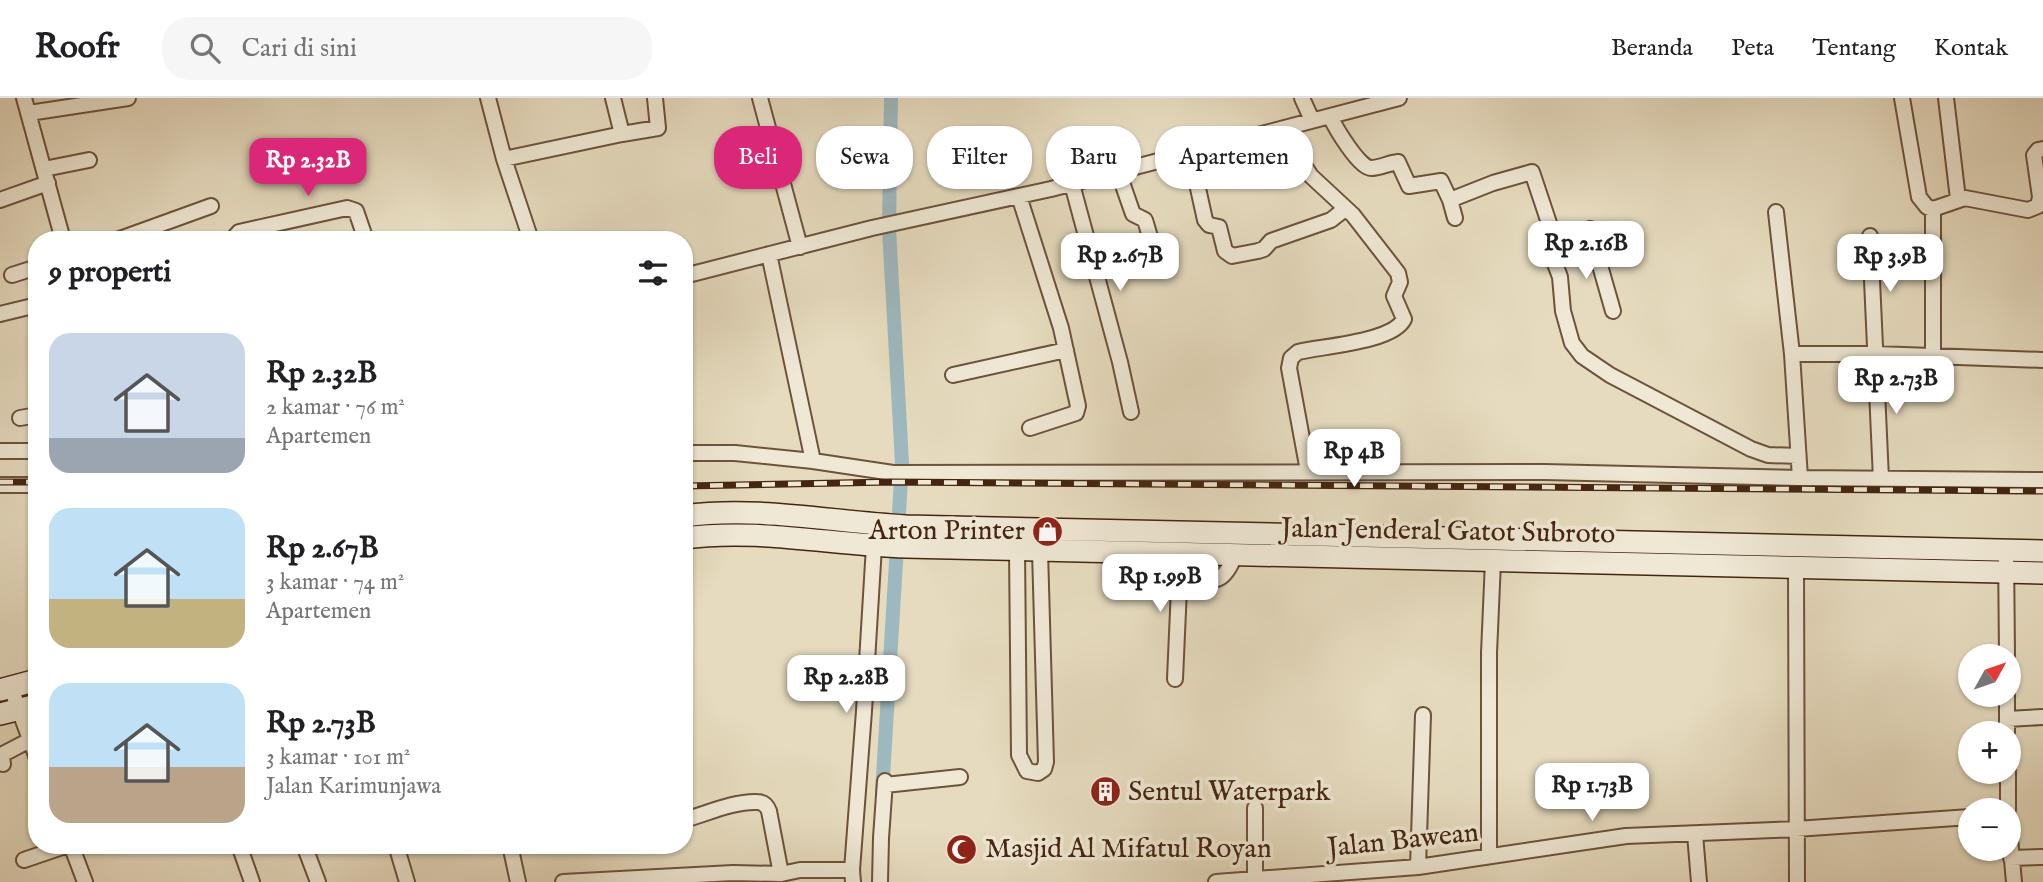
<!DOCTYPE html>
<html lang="id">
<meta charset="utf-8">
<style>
:root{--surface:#fff;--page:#f6f6f6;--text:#202124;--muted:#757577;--line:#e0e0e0;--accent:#db2777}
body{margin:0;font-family:"IM FELL English",serif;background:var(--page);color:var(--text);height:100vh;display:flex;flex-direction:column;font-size:26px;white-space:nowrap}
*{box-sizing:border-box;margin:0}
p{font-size:23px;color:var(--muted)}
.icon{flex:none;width:38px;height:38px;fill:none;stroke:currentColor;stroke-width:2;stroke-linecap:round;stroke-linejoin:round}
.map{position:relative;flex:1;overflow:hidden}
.panel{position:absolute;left:28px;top:133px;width:665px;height:623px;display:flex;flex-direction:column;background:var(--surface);border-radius:28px;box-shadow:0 2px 5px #0004}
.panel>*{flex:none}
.guide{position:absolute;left:714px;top:28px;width:665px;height:63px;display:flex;gap:14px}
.needle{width:46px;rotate:50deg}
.controls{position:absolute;left:1958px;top:546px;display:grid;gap:14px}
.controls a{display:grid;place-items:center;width:63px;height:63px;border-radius:50%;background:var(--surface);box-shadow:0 2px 5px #0004;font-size:35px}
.price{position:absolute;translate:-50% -60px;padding:0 16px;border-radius:14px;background:#fff;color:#222;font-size:23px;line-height:46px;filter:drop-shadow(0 2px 4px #0008)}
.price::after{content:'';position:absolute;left:50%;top:42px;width:21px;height:16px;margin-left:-10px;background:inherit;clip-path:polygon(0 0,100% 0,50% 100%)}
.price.on{background:var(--accent);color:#fff}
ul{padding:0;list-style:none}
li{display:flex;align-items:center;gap:21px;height:175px;padding:0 21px}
li span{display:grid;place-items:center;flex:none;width:196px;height:140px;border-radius:21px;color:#555}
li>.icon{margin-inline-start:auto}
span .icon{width:84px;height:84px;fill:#fffc;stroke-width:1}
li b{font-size:30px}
h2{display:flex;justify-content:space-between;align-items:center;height:84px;padding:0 21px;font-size:30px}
.pill{padding:0 24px;border-radius:28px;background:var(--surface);box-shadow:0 2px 5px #0004;font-size:24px;line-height:63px}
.pill.on{background:var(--accent);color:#fff}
header{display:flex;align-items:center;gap:42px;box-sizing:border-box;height:98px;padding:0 35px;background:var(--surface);border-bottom:2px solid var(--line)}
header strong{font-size:33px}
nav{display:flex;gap:38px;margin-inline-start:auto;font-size:24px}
.search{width:490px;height:63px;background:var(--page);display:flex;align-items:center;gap:18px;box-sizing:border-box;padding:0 24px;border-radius:28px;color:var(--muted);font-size:26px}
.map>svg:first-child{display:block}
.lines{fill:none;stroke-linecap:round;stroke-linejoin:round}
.canal{stroke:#9db8be;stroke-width:14}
.street-casing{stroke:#6d523c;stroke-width:18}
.secondary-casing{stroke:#452511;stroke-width:24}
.street{stroke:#efe8d5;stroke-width:14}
.secondary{stroke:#efe8d5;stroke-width:21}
.rail-casing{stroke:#452511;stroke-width:7}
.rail{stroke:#efe8d5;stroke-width:4.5;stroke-dasharray:13;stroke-linecap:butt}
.labels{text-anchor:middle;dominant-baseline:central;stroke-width:7;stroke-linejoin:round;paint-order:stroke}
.poi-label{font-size:28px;fill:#452511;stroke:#efe8d5;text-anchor:start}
.street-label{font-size:28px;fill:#452511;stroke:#efe8d5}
</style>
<header>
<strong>Roofr</strong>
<div class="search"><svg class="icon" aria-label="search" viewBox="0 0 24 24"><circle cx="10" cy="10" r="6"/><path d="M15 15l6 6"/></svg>Cari di sini</div>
<nav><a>Beranda</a><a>Peta</a><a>Tentang</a><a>Kontak</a></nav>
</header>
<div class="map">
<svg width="2043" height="784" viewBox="0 0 2043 784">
<rect width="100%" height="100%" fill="#e6dbbf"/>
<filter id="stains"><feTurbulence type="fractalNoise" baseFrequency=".00286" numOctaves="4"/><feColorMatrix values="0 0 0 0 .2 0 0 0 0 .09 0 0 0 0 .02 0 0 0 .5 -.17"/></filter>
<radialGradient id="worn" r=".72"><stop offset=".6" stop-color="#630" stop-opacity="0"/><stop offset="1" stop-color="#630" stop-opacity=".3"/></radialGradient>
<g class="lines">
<path class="canal" d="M882 695 902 365 889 131 891 0"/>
<defs>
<path id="street" d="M24 0 63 142
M488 0 504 61 531 142
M760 0 800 149
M1302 0 1312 22
M1902 0 1919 99 1927 109 1933 111 1965 100 2028 112 2038 108 2040 99 2034 57 2038 52 2043 51
M1946 0 1958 101
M29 15 128 0
M1330 18C1335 29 1359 70 1371 70 1379 70 1389 65 1398 64L1409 88 1441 83 1450 102 1493 85 1532 74 1558 152 1551 155 1560 179 1563 213 1572 245 1582 258 1610 277 1751 351 1768 357 1798 358
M1280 31 1311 78 1353 117 1398 175 1400 184 1394 198 1404 221C1393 244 1323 248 1298 254L1291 260 1289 270 1308 373
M622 36 658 30 655 0
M1190 54 1205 122 1209 127 1219 129 1225 153 1232 158 1258 153 1264 151 1271 143 1331 122 1345 111
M504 61 622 36 613 0
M44 71 89 62
M1118 73 1133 116 1145 122 1159 169
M1072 86 1120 264 1131 314
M1019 98 1061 230 1078 308 1076 315 1030 330
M0 102 48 85
M1450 102 1455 120
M1933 111V260
M1776 114 1792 256
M1870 138 1881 381
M117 142 211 108
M232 142 239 134 347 110 356 113 366 142
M1593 143 1613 213
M1558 152 1593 143 1590 131
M12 177 37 169
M684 178 872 130 1051 91 1399 0
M0 216 37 207
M2043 262 1876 256H1792L1800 380 2043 382
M953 277 1066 252
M20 320 37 317
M0 353H37
M684 355H735L813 363 769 156
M813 363 893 375 1544 374 1800 380
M0 387H37
M1017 452 1019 657 1027 673 1038 675 1044 671 1046 664 1040 453
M2006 453 2007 558
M1796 471 1797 784
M1175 581 1179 490C1200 466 1217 504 1235 457
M11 590 37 660
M2007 597V635
M2007 621 2043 619
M3 666 2 659 5 655 30 642
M2008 674V712
M885 687 960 679
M684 722C706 716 734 703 757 704 764 704 767 708 769 713L781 776
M2009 729 2014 784
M1695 736 1699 784
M71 747 85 784
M239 747 252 784
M304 747 318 784
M396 747 407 784
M510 747 518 784
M1489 758V555L1493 463
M2011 760 2043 759
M24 762 68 747
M1418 769 1423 617
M1255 782V710
M563 784 733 775 781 776 800 772H852
M853 784 852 772 864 613 874 448
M880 784 881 740 885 683
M1216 784 1418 769 1626 738 1796 731 1970 719"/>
<path id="secondary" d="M684 418C758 408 832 424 906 428L2043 453
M684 440C758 430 832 447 905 449L2043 475
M0 592 37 582
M0 616 37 607"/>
</defs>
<use href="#street" class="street-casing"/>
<use href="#secondary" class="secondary-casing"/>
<use href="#street" class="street"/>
<use href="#secondary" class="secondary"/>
<defs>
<path id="rail" d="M0 384H37
M684 388 891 384 2043 393"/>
</defs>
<use href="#rail" class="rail-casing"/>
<use href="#rail" class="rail"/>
</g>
<defs>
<symbol id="shop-disc" viewBox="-11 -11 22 22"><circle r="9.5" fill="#8f2418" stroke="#efe8d5"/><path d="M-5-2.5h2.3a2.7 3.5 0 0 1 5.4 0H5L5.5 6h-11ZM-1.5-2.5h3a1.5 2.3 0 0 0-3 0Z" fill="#fff"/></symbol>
<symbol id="building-disc" viewBox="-11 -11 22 22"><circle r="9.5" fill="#8f2418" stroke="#efe8d5"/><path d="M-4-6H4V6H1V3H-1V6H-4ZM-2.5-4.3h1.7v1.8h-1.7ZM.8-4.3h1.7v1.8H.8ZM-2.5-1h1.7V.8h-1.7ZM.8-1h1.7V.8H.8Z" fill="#fff"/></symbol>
<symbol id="mosque-disc" viewBox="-11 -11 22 22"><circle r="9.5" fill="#8f2418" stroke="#efe8d5"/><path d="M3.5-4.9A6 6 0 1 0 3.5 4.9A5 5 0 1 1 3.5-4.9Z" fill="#fff"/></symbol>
</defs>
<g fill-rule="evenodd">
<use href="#shop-disc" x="1030" y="416" width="35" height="35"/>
<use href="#building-disc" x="1088" y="676" width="35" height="35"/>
<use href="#mosque-disc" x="944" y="734" width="35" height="35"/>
</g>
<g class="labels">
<g class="poi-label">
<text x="1025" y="433" text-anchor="end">Arton Printer</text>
<text x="1128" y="694">Sentul Waterpark</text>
<text x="985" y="751">Masjid Al Mifatul Royan</text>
</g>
<g class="street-label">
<text transform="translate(1448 434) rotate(1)">Jalan Jenderal Gatot Subroto</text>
<text transform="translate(1403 743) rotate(-6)">Jalan Bawean</text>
</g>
</g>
<rect width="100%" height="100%" filter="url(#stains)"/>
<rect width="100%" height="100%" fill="url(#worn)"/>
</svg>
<div class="controls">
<a><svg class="needle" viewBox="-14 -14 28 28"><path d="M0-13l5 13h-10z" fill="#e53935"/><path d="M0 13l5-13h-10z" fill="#757577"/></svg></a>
<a>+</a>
<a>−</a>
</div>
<b class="price on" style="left:308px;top:100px">Rp 2.32B</b>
<b class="price" style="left:1586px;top:183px">Rp 2.16B</b>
<b class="price" style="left:1120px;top:195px">Rp 2.67B</b>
<b class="price" style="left:1890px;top:196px">Rp 3.9B</b>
<b class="price" style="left:1896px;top:318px">Rp 2.73B</b>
<b class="price" style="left:1354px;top:391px">Rp 4B</b>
<b class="price" style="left:1160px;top:516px">Rp 1.99B</b>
<b class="price" style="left:846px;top:617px">Rp 2.28B</b>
<b class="price" style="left:1592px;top:725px">Rp 1.73B</b>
<div class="guide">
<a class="pill on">Beli</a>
<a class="pill">Sewa</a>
<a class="pill">Filter</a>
<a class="pill">Baru</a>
<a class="pill">Apartemen</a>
</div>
<section class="panel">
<h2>9 properti<svg class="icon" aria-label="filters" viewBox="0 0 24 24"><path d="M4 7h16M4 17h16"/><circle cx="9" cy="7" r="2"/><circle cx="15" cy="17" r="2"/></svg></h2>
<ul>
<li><span style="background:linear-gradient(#c9d6e8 75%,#9aa5b1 0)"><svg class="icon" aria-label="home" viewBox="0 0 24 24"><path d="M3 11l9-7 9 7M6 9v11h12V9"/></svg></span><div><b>Rp 2.32B</b><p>2 kamar · 76 m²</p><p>Apartemen</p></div></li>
<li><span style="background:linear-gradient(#bfe0f5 65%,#c2b280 0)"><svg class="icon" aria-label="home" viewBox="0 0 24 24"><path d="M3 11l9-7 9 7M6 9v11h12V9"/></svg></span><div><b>Rp 2.67B</b><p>3 kamar · 74 m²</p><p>Apartemen</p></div></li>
<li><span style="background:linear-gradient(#bfe0f5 60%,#b9a48a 0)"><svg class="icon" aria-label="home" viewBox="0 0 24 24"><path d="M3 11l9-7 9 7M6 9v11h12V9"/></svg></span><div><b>Rp 2.73B</b><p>3 kamar · 101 m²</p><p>Jalan Karimunjawa</p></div></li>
</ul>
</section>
</div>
